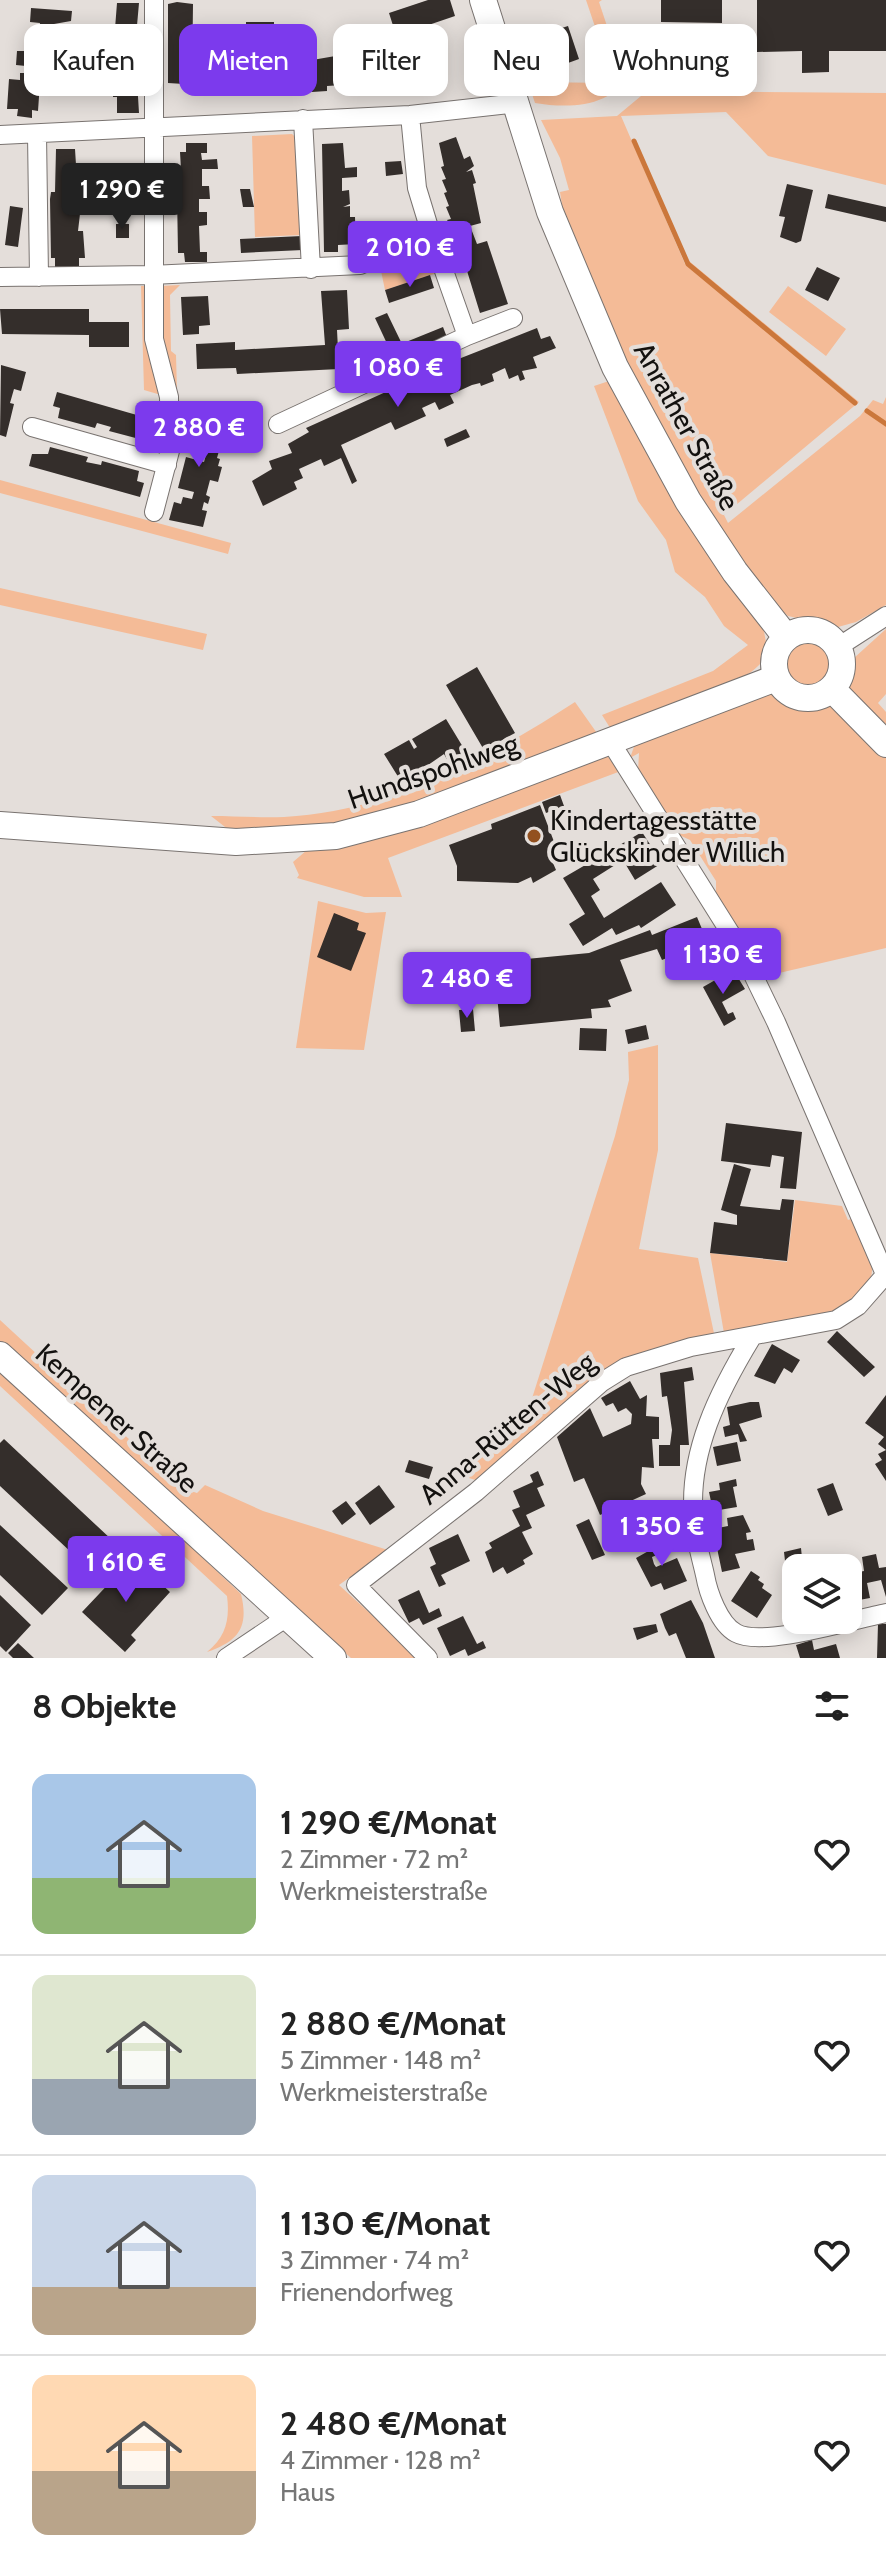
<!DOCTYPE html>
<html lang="de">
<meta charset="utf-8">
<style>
:root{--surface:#fff;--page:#f2f2f2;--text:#222;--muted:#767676;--line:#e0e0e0;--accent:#7c3aed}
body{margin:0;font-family:Cabin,sans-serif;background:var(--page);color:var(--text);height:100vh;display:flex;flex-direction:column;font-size:30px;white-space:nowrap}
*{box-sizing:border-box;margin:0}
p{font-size:26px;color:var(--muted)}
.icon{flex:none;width:44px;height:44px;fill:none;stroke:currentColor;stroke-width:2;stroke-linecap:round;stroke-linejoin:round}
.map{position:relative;height:1658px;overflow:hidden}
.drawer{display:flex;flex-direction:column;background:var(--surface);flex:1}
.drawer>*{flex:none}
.hud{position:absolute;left:24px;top:24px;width:838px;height:72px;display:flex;gap:16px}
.fabs{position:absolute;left:782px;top:1554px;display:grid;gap:16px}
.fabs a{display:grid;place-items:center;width:80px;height:80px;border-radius:16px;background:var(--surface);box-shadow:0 4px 20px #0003;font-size:40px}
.price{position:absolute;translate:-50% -68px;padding:0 18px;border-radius:8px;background:var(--accent);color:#fff;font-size:26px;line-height:52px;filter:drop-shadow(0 2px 4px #0008)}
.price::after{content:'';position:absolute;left:50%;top:48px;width:24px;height:18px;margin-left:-12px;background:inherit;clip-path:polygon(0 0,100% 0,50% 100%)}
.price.current{background:#222;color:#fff}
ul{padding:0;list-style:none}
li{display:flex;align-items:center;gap:24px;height:200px;padding:0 32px}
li+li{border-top:2px solid var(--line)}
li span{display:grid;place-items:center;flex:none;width:224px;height:160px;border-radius:16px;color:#555}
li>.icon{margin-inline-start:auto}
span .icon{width:96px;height:96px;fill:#fffc;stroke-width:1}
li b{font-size:34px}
h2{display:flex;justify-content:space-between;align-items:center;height:96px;padding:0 32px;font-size:34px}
.pill{padding:0 28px;border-radius:16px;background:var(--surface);box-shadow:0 4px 20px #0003;font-size:28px;line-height:72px}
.pill.current{background:var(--accent);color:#fff}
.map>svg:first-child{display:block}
.green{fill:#f4bb97}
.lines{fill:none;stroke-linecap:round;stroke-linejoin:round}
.stream{stroke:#cb773b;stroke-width:5}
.building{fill:#342e2b}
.street-casing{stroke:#797370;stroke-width:20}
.secondary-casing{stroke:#797370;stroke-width:28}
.street{stroke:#fff;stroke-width:18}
.secondary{stroke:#fff;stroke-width:26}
.poi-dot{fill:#92501f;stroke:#e4deda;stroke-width:3}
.labels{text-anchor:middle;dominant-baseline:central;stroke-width:8;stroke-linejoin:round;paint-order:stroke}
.street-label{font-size:28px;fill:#13110f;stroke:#e4deda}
.poi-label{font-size:28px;fill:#13110f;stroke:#e4deda;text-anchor:start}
</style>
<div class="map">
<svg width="886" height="1658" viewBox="0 0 886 1658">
<rect width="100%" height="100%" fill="#e4deda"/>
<path class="green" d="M586 0H602L599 2 622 71H631C614 107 571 109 535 103L528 82 614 83Z
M647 91 886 93V185L768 156 726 112 621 116 685 264 689 261 859 402 724 515 728 523 860 416 873 400 883 404 886 397V605L856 622 838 627 788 616 773 603 723 540 641 403 563 211 560 192 569 190 560 158 541 120 617 116Z
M292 134 300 141 302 235 255 237 252 136Z
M420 250 428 253 437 273 385 290 380 266Z
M180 285 170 295 171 351 176 355 177 391 161 338 160 286Z
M141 286H145L161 395 144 390Z
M788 286 846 329 826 356 769 312Z
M612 380 763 626 768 653C751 689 650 716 612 731L602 715 713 671 748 645 724 626 705 597 675 572 666 540 638 501 594 386Z
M0 480 231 543 228 554 0 493Z
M0 588 207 634 203 650 0 605Z
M886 629V694L878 703 886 712V948L762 977 716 896V881L690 840 677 834 638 772 639 753 630 758 635 744 769 694 797 705 822 703 851 676 854 658Z
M785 664a24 24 0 1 1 48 0a24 24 0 1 1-48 0Z
M575 702 599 736 366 823 234 834 211 816C235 816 260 818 284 817 392 811 487 759 575 702Z
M596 755 607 756 621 771 388 858 402 897H364L297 878 299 875 293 862 307 850Z
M318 901 366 913 386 912 364 1050 296 1048Z
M658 1045V1150L639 1249 698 1258 715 1338 629 1357 479 1481 452 1473 528 1411 615 1136 629 1080 628 1052Z
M795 1200 842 1206 848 1220 854 1218C860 1234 873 1253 872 1270 870 1322 761 1327 724 1333L710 1253 787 1262Z
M0 1320 182 1488 197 1493 205 1485 263 1511 388 1550 339 1585 419 1658H351L0 1344Z
M0 1367 241 1594C249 1627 239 1641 207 1652 226 1637 230 1619 227 1596L0 1386Z"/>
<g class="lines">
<path class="stream" d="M634 141 688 264 855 403
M867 411 886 424"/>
</g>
<path class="building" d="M428 0H450L455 16 405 33 413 57 397 63 388 38 396 35 389 13Z
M661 0H722V23L661 22Z
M757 0H886V51H829V72L802 73V51L757 52Z
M177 2 193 4 192 83 184 84 168 83V4Z
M117 3H139L135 48 139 113H117V97H113V62H110V54H113Z
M31 8 72 11 71 21 54 24 55 39H60L59 54 49 53 47 68 41 67 40 74H35L34 81 40 82 38 111 32 110V118L17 116 18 109H7L9 79 20 80V73H26V66L16 65 17 51H28L29 37 39 30 40 23 30 22Z
M246 22H274V36H246Z
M568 26 579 59 546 71 534 37Z
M662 37 723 38 722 72 661 71Z
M370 50 371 62H387V82L327 86V91L312 92 288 90 286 72 295 71V63Z
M270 64 272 91 223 94 222 67Z
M456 137 464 159 470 156 474 166 466 172 472 170 476 183 473 184 481 223 470 226 477 244 487 241 508 304 480 313 455 232 447 220 451 219 446 207 449 206 444 193 447 192 442 180 446 179 441 167 444 166 439 143Z
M186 143H207V153H201L202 160 217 159 218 169H202V186H209L210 199H199V212H207V225L199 226 200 252H207V262H185L184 253H178L177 194 178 187H182L180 152H186Z
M343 143 345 168 357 167V177L342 178V191L349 190 350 204 343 207 350 206V217H355L356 244 338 245V252H324L322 144Z
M56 149H75L76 165H84V175H76L75 182 83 181V192H72V205H81L78 231H83L85 258H79V267H55V258H51L50 199 51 192H55Z
M401 161 403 174 386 176 385 162Z
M787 184 813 190 801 241 796 243 780 237 785 217 779 216Z
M240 189H250L254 207H243Z
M828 194 886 207V222L825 208Z
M113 198H127V212H113Z
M10 206 23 208 18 247 5 245Z
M116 224H129V238H116Z
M302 236 303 250 241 253 240 239Z
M817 267 840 278 828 301 805 290Z
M430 275 434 288 389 303 385 290Z
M347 290 349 329 337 330 339 369 237 374 236 368 197 369 196 344 235 342V350L325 345 321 291Z
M208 296 210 325 199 326V334L183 335 181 297Z
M0 309H89V322H129V347H89V335L2 334Z
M387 313 402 344 390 350 375 318Z
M443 327 448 340 411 356 406 342Z
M537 328 541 339 550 336 556 348 533 357 537 368 522 371 525 379 520 381 518 375 509 379 505 368 492 374 494 381 481 386 480 383 472 385 450 395 454 403 439 410 435 402 422 408 426 416 395 430 391 422 341 445 357 481 352 484 341 458 324 466 321 459 299 469 303 478 294 482 297 489 263 506 252 481 272 469 269 461 292 453 288 444 309 432 306 428 461 358Z
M1 365 26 372 21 391 14 389 10 403 14 404 6 437 0 435Z
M57 392 161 422 156 439 148 437 147 441 109 431 111 427 97 423 95 428 58 418 60 408 53 406Z
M213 409 228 413 226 420 217 418 213 433 223 436 217 458 220 459 218 466 222 467 218 482 210 480 206 495 210 497 208 504 204 502 202 510 207 511 203 527 169 520 174 502 181 504 183 497 192 499 194 492 178 488 186 457 204 462 206 455 196 452 198 445 185 442 194 412 211 416Z
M466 429 470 437 447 447 444 439Z
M50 447 88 457 86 462 101 465 102 461 139 471 137 481 144 483 140 497 29 466 32 454H48Z
M477 667 515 733 484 750 446 685Z
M446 719 469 757 451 767 444 754 402 783 384 754 409 740 414 749 417 747 412 739Z
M560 795 564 806 546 813 542 802Z
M540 805 561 860 553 863 556 870 533 883 531 877 518 883 457 881V866L449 845 492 829 491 824Z
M642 832 662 863 635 880 623 860 593 879 600 890 591 896 604 918 661 882 676 905 641 928 639 925 616 935 612 928 583 946 569 924 585 914 563 878Z
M334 913 359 923 357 930 366 933 351 971 317 957Z
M697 917 707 941 662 960 657 949 620 960 632 991 608 1000 611 1007 591 1009 592 1018 500 1027 494 962 589 953 650 930 652 935Z
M724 975 727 981 737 976 745 989 722 1002 728 1014 733 1012 736 1019 724 1026 703 987Z
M473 1009 475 1031 461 1032 459 1010Z
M646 1025 649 1039 628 1044 625 1030Z
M580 1028 607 1029 606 1051 579 1050Z
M726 1123 802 1132 796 1189 780 1188 784 1157 772 1155 770 1167 721 1161Z
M734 1164 751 1169 740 1206 780 1210 782 1199 794 1200 787 1261 710 1253 714 1222 737 1225V1215L721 1210Z
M837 1331 875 1367 864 1377 827 1342Z
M772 1344 800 1360 792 1373 784 1368 775 1384 754 1376Z
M692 1367 694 1380 684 1382 689 1445H680V1466H659V1445H670L672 1430 667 1396 662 1397 660 1373Z
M630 1381 640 1399 647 1395 646 1416 659 1417V1439H652L654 1468 642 1467 641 1484 646 1494 600 1515 584 1478 574 1482 557 1437 590 1408 603 1437 631 1424 632 1414 626 1408 618 1412 613 1403 606 1406 601 1398Z
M886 1395V1450L878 1444 884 1437 865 1423Z
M750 1402H759L762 1417 739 1424 747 1441 740 1442 738 1434 725 1437 723 1427 730 1425 727 1407Z
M4 1439 112 1540 87 1567 0 1486V1443Z
M737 1442 741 1461 717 1466 713 1447Z
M886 1450V1481L875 1464 882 1460 878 1454Z
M409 1460 433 1467 429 1479 405 1472Z
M538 1471 544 1485 537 1488 545 1506 526 1515 532 1528 522 1532 533 1554 523 1560 525 1564 507 1574 503 1567 493 1573 485 1552 492 1548 489 1543 520 1526 512 1510 520 1507 513 1491 533 1482 530 1475Z
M736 1479 737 1486 733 1487 737 1507 713 1511 709 1492 720 1490 719 1483Z
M833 1483 843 1510 828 1516 817 1489Z
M379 1485 395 1507 370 1525 355 1503Z
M346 1501 356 1514 342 1525 332 1511Z
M743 1515 751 1532 746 1533 747 1540 753 1539 755 1550 735 1554 740 1568 722 1572 713 1529 728 1526 727 1518Z
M589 1519 605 1555 592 1560 576 1525Z
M0 1525 68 1588 42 1615 0 1575Z
M458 1534 470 1561 441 1575 446 1584 439 1587 430 1567 436 1564 429 1548Z
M670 1539 674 1548 652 1557 654 1564 656 1567 677 1558 687 1581 664 1590 661 1583 651 1587 636 1558Z
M801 1548 802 1558 785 1561 784 1552Z
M876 1554 879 1568 886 1567V1597L881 1580 867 1583 870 1598 848 1602V1570L853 1569 854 1573 864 1571 862 1557Z
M133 1558 170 1592 131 1635 136 1640 125 1652 82 1612Z
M751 1571 760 1577 758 1580 764 1584 762 1588 772 1595 757 1618 731 1601Z
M796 1580V1600L791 1601 793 1612 786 1614 783 1599 790 1598 787 1582Z
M419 1590 429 1613 439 1608 442 1616 423 1625 419 1618 409 1623 398 1600Z
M0 1595 31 1625 6 1652 0 1646Z
M691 1600 703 1623 715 1658H686L676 1633 669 1636 665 1628 660 1614Z
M463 1616 477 1644 483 1641 486 1648 468 1656 465 1649 450 1656 437 1628Z
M656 1624 658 1632 637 1640 633 1628Z
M878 1624H886V1658H877Z
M812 1640 814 1650 836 1644 840 1658H800L796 1645Z
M18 1643 34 1658H13L8 1653Z"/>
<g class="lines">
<defs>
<path id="street" d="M154 0V339L169 397 170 451 154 512
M303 119 311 269
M37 134 39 277
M0 135 410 115 518 103
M0 277 151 275 360 265 431 234 417 188 410 115
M467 336 513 318
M278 424 467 336 431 234
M32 427 167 465
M838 647 886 616
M610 741 741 950 776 1022 885 1274
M752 1337C719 1391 687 1454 694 1520 695 1538 701 1557 705 1575 708 1592 719 1624 736 1633 763 1648 854 1619 886 1613
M226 1658 287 1617
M428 1658 356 1585 476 1492 602 1382 626 1367 691 1347 836 1320 858 1306 886 1274"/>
<path id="secondary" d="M483 0 550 212 615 367 688 501 735 572 786 637
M774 664a34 34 0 1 1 68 0a34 34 0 1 1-68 0Z
M832 689 886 744
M0 825 236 842 336 836 419 814 776 678
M0 1355 333 1658"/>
</defs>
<use href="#street" class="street-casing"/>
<use href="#secondary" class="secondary-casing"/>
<use href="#street" class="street"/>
<use href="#secondary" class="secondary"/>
</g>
<circle class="poi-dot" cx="534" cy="836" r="8"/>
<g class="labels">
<g class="street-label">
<text transform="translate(687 426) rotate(61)">Anrather Straße</text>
<text transform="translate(433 771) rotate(-19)">Hundspohlweg</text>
<text transform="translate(117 1418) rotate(42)">Kempener Straße</text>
<text transform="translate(507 1428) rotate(-40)">Anna-Rütten-Weg</text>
</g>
<g class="poi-label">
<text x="550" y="820">Kindertagesstätte<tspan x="550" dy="32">Glückskinder Willich</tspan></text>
</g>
</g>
</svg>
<div class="fabs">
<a><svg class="icon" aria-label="layers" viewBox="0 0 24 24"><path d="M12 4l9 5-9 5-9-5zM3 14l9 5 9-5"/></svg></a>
</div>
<b class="price current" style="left:122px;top:231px">1 290 €</b>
<b class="price" style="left:410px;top:289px">2 010 €</b>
<b class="price" style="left:398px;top:409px">1 080 €</b>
<b class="price" style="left:199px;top:469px">2 880 €</b>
<b class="price" style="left:723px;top:996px">1 130 €</b>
<b class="price" style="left:467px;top:1020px">2 480 €</b>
<b class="price" style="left:662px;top:1568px">1 350 €</b>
<b class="price" style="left:126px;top:1604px">1 610 €</b>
<div class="hud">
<a class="pill">Kaufen</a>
<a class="pill current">Mieten</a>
<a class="pill">Filter</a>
<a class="pill">Neu</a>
<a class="pill">Wohnung</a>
</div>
</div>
<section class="drawer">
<h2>8 Objekte<svg class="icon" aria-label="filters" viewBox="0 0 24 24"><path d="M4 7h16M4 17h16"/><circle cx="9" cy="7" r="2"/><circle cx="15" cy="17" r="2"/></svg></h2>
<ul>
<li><span style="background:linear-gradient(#a9c7e8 65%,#8fb573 0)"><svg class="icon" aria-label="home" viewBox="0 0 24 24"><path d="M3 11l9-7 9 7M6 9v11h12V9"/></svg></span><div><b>1 290 €/Monat</b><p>2 Zimmer · 72 m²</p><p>Werkmeisterstraße</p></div><svg class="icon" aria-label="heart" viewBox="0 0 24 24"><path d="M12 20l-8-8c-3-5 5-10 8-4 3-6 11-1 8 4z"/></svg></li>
<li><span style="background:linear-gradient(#dfe7d0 65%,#9aa5b1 0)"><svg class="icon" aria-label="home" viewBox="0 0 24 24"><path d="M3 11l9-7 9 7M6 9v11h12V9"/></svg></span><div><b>2 880 €/Monat</b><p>5 Zimmer · 148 m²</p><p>Werkmeisterstraße</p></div><svg class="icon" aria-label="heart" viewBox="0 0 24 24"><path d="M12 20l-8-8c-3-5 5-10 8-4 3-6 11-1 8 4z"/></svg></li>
<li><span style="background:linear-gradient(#c9d6e8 70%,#b9a48a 0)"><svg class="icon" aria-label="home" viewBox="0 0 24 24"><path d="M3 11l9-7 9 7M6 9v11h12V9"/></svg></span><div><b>1 130 €/Monat</b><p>3 Zimmer · 74 m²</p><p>Frienendorfweg</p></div><svg class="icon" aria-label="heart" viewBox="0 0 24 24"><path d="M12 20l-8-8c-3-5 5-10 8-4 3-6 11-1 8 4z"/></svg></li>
<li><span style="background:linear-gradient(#ffd9b3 60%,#b9a48a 0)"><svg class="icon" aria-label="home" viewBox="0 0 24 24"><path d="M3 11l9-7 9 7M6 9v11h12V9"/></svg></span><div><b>2 480 €/Monat</b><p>4 Zimmer · 128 m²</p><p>Haus</p></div><svg class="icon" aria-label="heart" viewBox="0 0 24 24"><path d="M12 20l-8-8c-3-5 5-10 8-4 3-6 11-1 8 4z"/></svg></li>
</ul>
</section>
